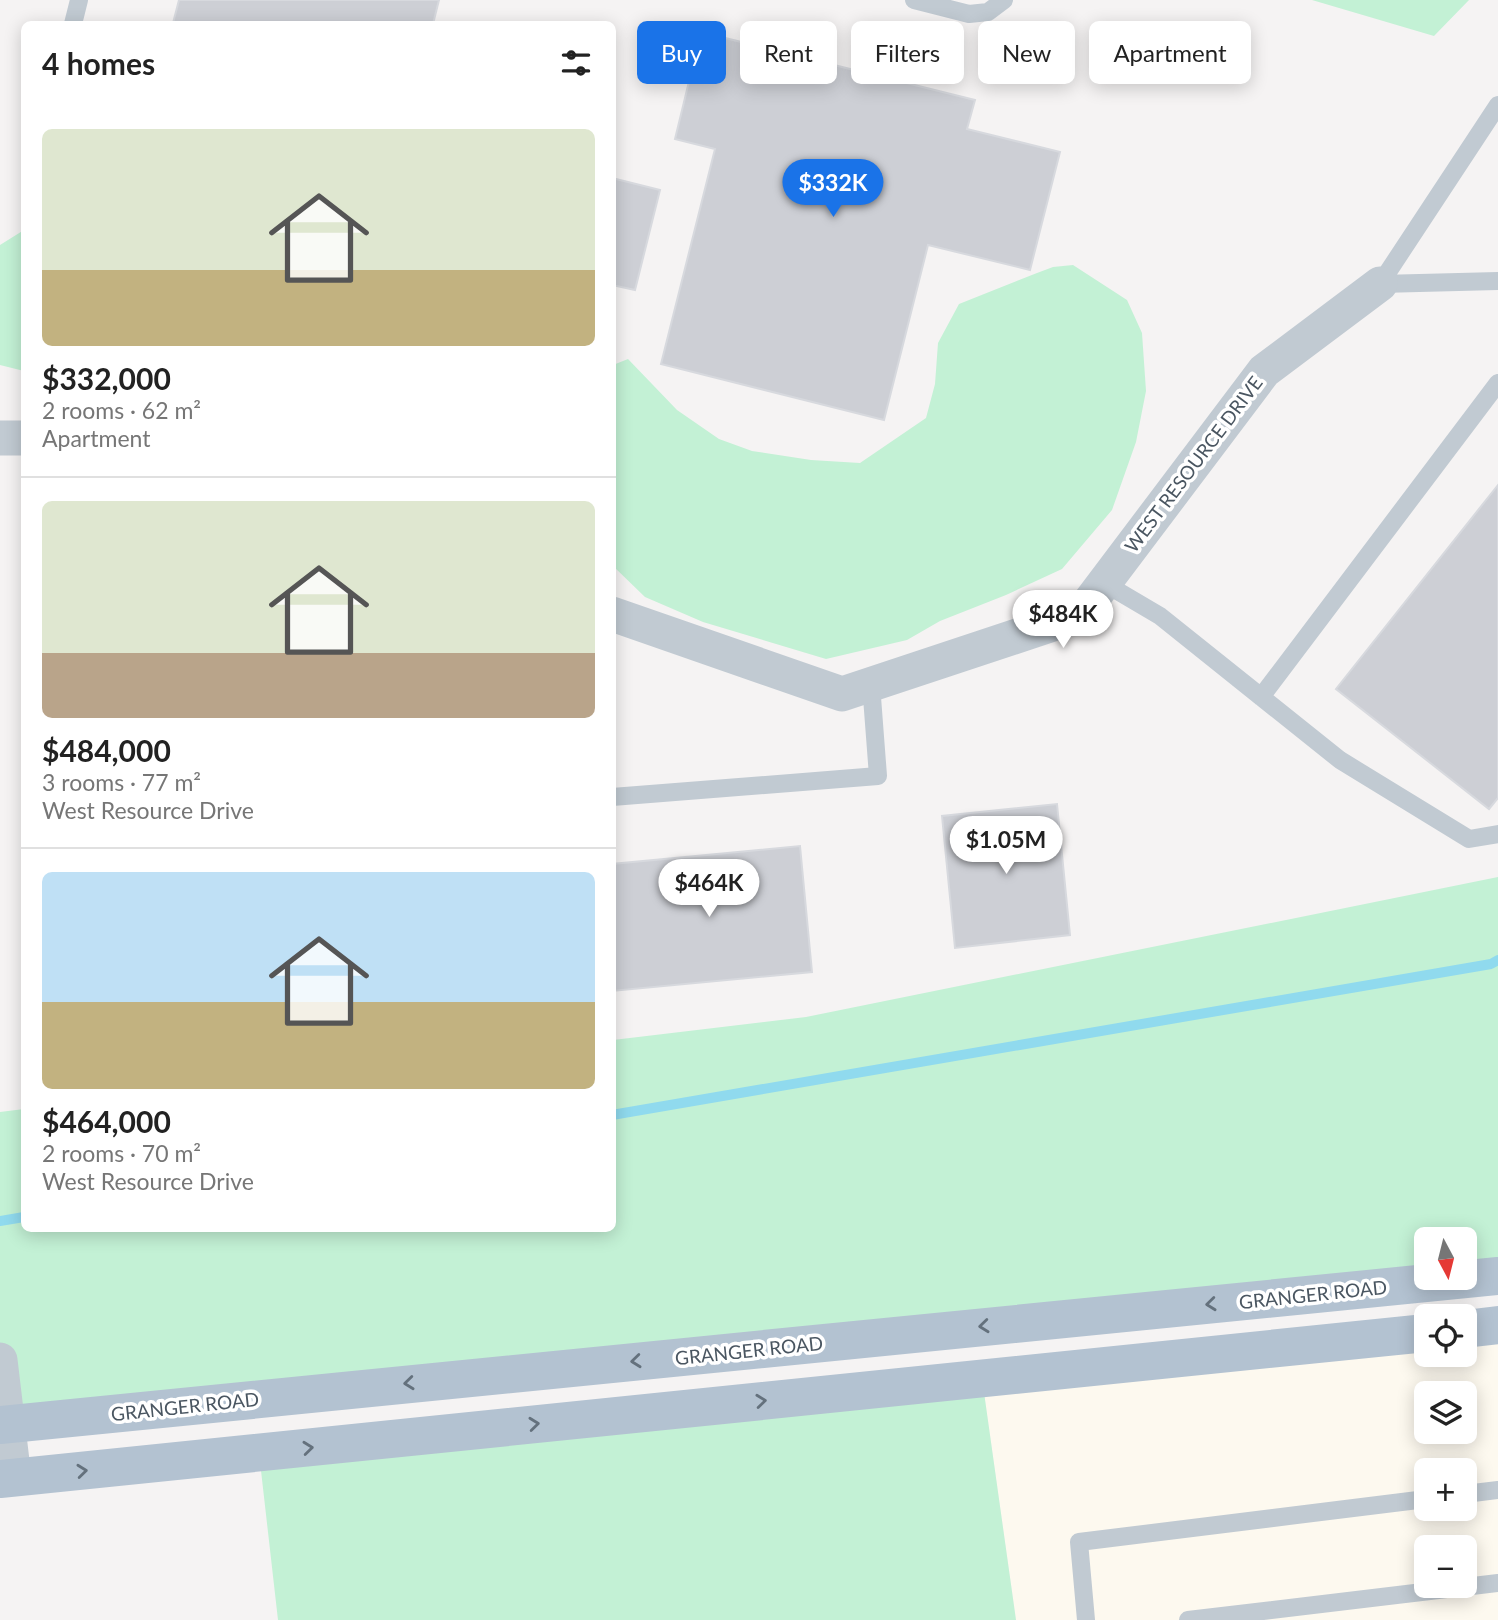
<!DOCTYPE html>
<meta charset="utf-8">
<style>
:root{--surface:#fff;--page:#f6f6f6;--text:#222;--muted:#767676;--line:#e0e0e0;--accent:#1a73e8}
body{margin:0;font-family:Lato,sans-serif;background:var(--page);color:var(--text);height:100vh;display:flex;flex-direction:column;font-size:26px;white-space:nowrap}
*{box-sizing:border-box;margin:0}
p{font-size:23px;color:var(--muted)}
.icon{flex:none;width:38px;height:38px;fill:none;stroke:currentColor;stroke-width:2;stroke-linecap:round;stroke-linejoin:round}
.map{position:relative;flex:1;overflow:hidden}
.sheet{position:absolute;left:21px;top:21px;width:595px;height:1211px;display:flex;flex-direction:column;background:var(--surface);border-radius:10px;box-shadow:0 4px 18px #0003}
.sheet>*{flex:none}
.hud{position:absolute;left:637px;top:21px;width:665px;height:63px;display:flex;gap:14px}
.needle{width:46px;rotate:173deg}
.controls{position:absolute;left:1414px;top:1227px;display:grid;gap:14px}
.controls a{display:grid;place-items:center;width:63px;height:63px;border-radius:10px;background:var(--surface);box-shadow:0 4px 18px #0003;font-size:35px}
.price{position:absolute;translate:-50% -60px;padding:0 16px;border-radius:24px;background:#fff;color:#222;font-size:23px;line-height:46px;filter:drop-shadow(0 2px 4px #0008)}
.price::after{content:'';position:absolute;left:50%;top:42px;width:21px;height:16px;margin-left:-10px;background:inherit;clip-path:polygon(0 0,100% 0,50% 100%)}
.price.selected{background:var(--accent);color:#fff}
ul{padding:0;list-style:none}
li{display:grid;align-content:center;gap:14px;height:371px;padding:0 21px}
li+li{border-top:2px solid var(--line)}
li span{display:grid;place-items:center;height:217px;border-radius:10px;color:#555}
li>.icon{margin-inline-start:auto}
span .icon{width:126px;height:126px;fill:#fffc;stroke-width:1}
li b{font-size:30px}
h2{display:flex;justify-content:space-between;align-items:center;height:84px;padding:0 21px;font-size:30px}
.pill{padding:0 24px;border-radius:10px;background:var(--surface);box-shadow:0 4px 18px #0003;font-size:24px;line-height:63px}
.pill.selected{background:var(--accent);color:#fff}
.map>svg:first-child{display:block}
.commercial{fill:#fdf9ef;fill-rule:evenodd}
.green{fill:#c3f1d5;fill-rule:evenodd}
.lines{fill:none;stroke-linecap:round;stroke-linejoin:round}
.stream{stroke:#90daee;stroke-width:10}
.building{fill:#cdcfd5;stroke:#d7d9de;stroke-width:2}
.lane{stroke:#c1cad2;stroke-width:18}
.street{stroke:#c1cad2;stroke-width:35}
.primary{stroke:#b3c2d1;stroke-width:38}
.oneway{stroke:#64717d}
.labels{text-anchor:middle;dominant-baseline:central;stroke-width:7;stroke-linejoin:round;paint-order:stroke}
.street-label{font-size:19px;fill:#4a5661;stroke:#fff}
</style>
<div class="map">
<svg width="1498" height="1620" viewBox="0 0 1498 1620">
<rect width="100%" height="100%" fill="#f5f3f3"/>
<path class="commercial" d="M1498 1325V1620H1016L982 1379 1426 1333V1354H1465V1329ZM1426 1393H1465V1432H1426ZM1426 1470H1465V1508H1426ZM1426 1547H1465V1586H1426Z"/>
<path class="green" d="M1312 0H1469L1434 36Z
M24 230V371L0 365V245Z
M1073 265 1127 300 1142 333 1146 391 1136 442 1112 510 1062 569 1006 595 940 621 907 640 826 659 703 622 645 597 613 566V365L628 359 677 410 719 439 752 451 811 460 860 463 926 418 935 384 938 343 959 304 1037 273 1053 267Z
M1498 877V1276L0 1425V1112L24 1109V1228H612L613 1040 806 1017ZM1426 1239H1465V1278H1426Z
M982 1378 1016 1620H278L259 1453Z"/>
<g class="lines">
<path class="stream" d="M612 1115 1491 964 1498 960
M0 1221 24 1217"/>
</g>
<path class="building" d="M179 0H439L433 24H177L173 23Z
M701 32 975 100 967 129 1060 152 1030 270 928 245 884 420 661 364 715 149 675 139Z
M612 178 660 190 635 290 612 285Z
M1498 485V798L1489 809 1336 689Z
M1057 804 1070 935 955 948 942 816Z
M800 846 812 972 612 991V864Z"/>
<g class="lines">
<path class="lane" d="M914 0 969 14 988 12 1004 0
M73 24 79 0
M1380 284 1498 105
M1380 284 1498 281
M1104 583 1160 616 1340 760 1469 839 1498 834
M1261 697 1498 383
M612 797 878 776 871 684
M1465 1494 1498 1490
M1086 1620 1079 1542 1426 1499
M1188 1620 1498 1583"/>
<path class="street" d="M0 438H24
M612 614 842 694 1080 615 1264 371 1380 284
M0 1360 14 1478"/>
<path class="primary" d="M1465 1329 1498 1325
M0 1425 1498 1276
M0 1479 1426 1333"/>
</g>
<defs><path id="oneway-chevron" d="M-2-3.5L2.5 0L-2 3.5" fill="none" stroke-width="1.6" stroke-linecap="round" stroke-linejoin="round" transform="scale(1.75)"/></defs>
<g class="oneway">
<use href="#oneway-chevron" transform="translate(1211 1304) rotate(174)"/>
<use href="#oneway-chevron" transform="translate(984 1326) rotate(174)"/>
<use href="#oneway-chevron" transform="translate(636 1361) rotate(174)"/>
<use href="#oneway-chevron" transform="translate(409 1383) rotate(174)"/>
<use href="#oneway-chevron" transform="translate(761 1401) rotate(-6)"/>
<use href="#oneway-chevron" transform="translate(534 1424) rotate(-6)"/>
<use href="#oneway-chevron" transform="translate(308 1448) rotate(-6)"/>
<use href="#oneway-chevron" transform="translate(82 1471) rotate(-6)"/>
</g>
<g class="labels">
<g class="street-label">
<text transform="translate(1193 464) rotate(-53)">WEST RESOURCE DRIVE</text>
<text transform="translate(1313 1294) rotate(-6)">GRANGER ROAD</text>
<text transform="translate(749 1350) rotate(-6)">GRANGER ROAD</text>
<text transform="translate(185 1406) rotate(-6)">GRANGER ROAD</text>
</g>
</g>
</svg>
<div class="controls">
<a><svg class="needle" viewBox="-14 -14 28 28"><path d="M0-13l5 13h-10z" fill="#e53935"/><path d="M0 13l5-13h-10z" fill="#767676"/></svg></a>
<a><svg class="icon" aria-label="locate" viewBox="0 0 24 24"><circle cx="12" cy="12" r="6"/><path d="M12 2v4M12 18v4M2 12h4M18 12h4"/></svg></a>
<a><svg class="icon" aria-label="layers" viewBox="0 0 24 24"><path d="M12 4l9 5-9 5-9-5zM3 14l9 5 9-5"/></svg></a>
<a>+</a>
<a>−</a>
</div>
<b class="price selected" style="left:833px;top:219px">$332K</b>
<b class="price" style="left:1063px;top:650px">$484K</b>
<b class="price" style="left:1006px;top:876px">$1.05M</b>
<b class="price" style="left:709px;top:919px">$464K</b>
<div class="hud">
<a class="pill selected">Buy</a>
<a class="pill">Rent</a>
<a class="pill">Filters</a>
<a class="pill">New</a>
<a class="pill">Apartment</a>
</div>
<section class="sheet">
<h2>4 homes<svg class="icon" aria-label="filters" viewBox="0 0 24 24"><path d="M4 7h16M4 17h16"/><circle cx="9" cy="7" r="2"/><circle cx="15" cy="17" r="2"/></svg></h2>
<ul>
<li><span style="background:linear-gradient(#dfe7d0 65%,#c2b280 0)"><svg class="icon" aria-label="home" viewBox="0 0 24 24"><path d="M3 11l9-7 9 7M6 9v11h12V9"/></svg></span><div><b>$332,000</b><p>2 rooms · 62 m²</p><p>Apartment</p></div></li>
<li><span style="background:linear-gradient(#dfe7d0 70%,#b9a48a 0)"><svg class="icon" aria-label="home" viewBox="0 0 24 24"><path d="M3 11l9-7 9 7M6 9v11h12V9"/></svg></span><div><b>$484,000</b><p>3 rooms · 77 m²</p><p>West Resource Drive</p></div></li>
<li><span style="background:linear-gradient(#bfe0f5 60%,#c2b280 0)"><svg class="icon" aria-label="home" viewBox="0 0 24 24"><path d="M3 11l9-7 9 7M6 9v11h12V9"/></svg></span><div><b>$464,000</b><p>2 rooms · 70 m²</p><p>West Resource Drive</p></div></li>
</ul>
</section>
</div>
